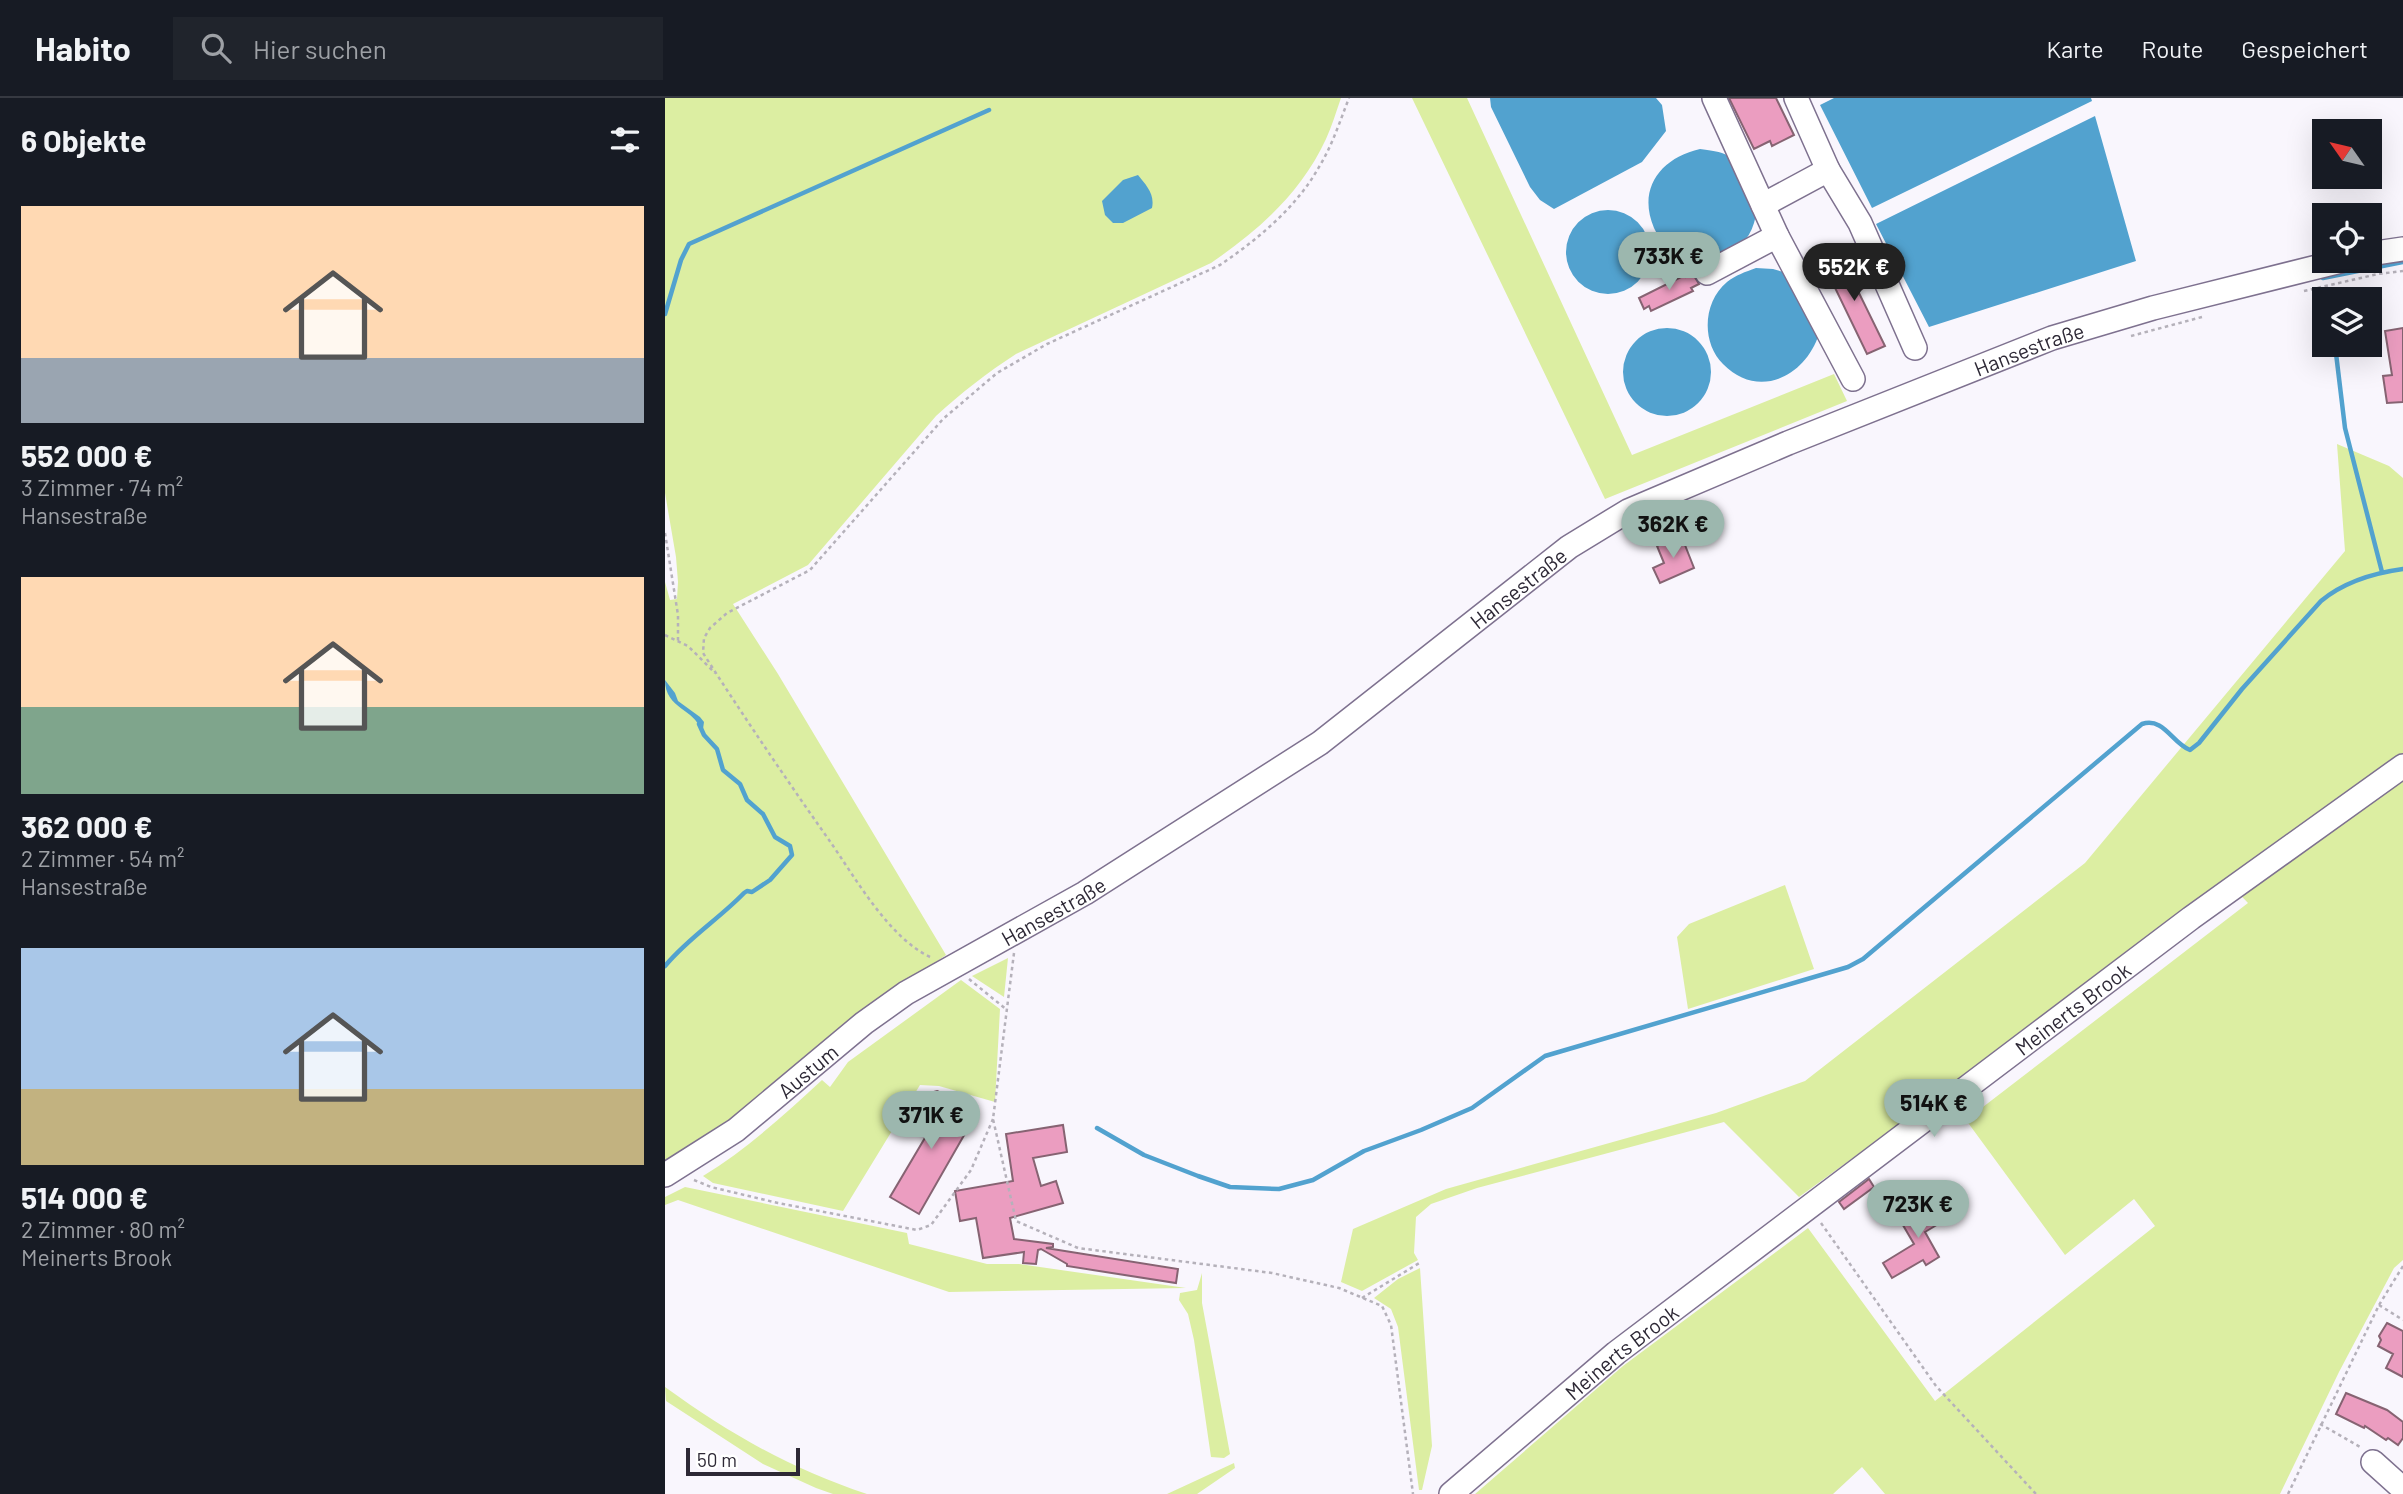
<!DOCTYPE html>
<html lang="de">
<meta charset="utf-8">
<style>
:root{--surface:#171b24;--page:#20242c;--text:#f1f3f6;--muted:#9ea1a6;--line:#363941;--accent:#9cb7ae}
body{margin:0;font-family:Barlow,sans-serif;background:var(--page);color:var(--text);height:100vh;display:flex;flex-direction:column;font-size:26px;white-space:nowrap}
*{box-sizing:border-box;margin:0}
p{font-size:23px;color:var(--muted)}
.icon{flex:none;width:38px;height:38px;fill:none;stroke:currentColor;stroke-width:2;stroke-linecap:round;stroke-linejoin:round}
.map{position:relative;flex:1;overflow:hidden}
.sheet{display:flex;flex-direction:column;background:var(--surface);width:665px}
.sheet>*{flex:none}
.needle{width:46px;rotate:304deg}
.fabs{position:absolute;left:1647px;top:21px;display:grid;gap:14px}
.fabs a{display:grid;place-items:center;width:70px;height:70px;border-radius:0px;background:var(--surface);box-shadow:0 7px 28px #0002;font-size:35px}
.scale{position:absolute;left:21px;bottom:18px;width:114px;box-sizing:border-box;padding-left:7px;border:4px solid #2d2835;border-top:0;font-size:19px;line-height:24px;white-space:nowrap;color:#2d2835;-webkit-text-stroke:5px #fff;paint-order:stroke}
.price{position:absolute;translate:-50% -60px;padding:0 16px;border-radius:24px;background:var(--accent);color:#111;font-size:23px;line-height:46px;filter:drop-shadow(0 2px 4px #0008)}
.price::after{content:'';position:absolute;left:50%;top:42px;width:21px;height:16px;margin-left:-10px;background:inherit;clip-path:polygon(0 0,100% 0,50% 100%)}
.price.current{background:#222;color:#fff}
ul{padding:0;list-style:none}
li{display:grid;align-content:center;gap:14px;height:371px;padding:0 21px}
li span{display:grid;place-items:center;height:217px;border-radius:0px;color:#555}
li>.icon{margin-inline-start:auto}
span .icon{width:126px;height:126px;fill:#fffc;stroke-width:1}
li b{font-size:30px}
h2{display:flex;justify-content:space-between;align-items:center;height:84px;padding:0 21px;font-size:30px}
header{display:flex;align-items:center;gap:42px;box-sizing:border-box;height:98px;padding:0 35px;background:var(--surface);border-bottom:2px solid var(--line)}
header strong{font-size:33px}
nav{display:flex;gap:38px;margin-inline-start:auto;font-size:24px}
.search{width:490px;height:63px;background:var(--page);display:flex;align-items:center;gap:18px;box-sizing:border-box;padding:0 24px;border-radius:0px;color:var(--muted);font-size:26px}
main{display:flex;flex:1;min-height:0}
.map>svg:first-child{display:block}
.green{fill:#dceea2}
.water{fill:#52a2cf}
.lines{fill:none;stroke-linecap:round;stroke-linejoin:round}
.stream{stroke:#52a2cf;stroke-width:4.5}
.building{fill:#eb9dc0;stroke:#866372;stroke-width:2}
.minor-casing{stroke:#7e718f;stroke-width:26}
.path{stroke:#b5b1ba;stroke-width:2.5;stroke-dasharray:3.5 3.5;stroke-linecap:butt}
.minor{stroke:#fff;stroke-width:23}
.labels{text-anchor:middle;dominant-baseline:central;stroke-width:6;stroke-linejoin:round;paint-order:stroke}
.street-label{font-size:21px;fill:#2d2835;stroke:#fff}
</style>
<header>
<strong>Habito</strong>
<div class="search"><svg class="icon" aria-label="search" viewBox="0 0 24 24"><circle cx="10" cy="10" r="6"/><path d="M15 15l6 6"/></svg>Hier suchen</div>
<nav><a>Karte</a><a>Route</a><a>Gespeichert</a></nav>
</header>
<main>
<section class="sheet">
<h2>6 Objekte<svg class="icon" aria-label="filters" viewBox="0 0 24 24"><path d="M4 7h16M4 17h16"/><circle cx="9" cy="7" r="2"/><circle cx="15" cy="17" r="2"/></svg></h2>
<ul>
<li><span style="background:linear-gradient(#ffd9b3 70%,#9aa5b1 0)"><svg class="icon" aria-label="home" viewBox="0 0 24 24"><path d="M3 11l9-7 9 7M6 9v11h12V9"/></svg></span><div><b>552 000 €</b><p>3 Zimmer · 74 m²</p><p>Hansestraße</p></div></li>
<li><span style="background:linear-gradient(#ffd9b3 60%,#7fa58c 0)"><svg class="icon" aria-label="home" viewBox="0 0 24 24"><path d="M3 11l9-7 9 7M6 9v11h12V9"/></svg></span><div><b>362 000 €</b><p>2 Zimmer · 54 m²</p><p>Hansestraße</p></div></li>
<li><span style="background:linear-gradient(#a9c7e8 65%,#c2b280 0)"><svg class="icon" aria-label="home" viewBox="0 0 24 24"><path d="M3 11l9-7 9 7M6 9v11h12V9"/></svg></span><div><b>514 000 €</b><p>2 Zimmer · 80 m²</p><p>Meinerts Brook</p></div></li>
</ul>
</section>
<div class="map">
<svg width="1738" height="1396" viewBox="0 0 1738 1396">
<rect width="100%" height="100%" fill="#f9f6fd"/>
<path class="green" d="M0 0H676C671 14 667 28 661 41 636 95 594 132 546 165L351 256C323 274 296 295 271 318L143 467 68 506 113 576 281 857 198 915 42 1042 0 1066V484L5 502 12 501 13 484 11 459 0 395Z
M747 0H802L967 357 1169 276 1182 303 940 401Z
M1672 346 1724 368 1738 380V1162L1729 1170 1674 1274 1615 1396H1220L1197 1369 1168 1396H810L958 1268 1143 1130 1270 1303 1490 1128 1469 1101 1400 1157 1301 1022 1583 805 1561 782 1283 991 1134 1099 1059 1024 812 1090 766 1106 751 1119 749 1155 753 1162 697 1193 676 1184 688 1131 781 1091 1051 1015 1140 983 1420 765 1680 453Z
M1120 787 1149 871 1023 911 1012 839 1024 826Z
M343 860 339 899 307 878Z
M296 882 335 911 330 1004 274 988 255 987 178 1113 48 1085 38 1078C81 1052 120 1016 157 982L165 989 183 964Z
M20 1089 242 1135 244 1146 322 1166H354L521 1190 284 1194 13 1102 0 1107V1099Z
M755 1170 767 1348 757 1392H754L733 1229 726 1211 709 1200 733 1181Z
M537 1175V1205L565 1356 559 1360 546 1359 529 1242 523 1216 514 1202 515 1195 532 1192Z
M0 1289C65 1336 126 1371 202 1396H168L151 1390 98 1366 1 1303Z
M569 1365 570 1370 532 1396H502Z"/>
<path class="water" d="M825 0H991L997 7 1001 33 977 64 889 111 875 102 865 89 826 9Z
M1169 0H1426L1427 3 1207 110 1155 7Z
M1430 18 1471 163 1264 229 1211 126Z
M1035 51C1066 55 1069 57 1081 86 1084 93 1090 102 1092 110 1093 115 1090 120 1089 125 1076 171 1007 171 989 130 972 90 996 60 1035 51Z
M473 77C481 87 490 96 487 110L458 125H448L440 117 437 103 458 82Z
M901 154a42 42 0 1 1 84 0a42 42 0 1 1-84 0Z
M1091 170 1108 171 1125 176 1154 236C1140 279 1093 302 1058 266 1036 244 1038 204 1062 184 1071 177 1080 174 1091 170Z
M958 274a44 44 0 1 1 88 0a44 44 0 1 1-88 0Z
M0 582 10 595 13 603 35 619 39 624 38 631H35C31 612 0 611 0 582Z"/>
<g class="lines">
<path class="stream" d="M1658 180 1738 164
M0 216 16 162 24 146 324 12
M1670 247 1680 330 1717 474
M0 868C23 840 54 821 79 795L82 793 87 794 105 782 127 757 125 748 110 739 98 716 82 702 75 686 58 672 52 651 39 637 34 626
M432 1030 479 1057 533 1078 565 1089 614 1091 648 1082 699 1053 756 1032 807 1010 880 958 1183 869 1198 861 1477 626C1499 619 1507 645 1525 652L1534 645 1577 591 1656 503C1679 484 1709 475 1738 471"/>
</g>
<path class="building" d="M1064 0H1111L1129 37 1107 48 1105 43 1089 51Z
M1180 157 1197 191 1193 193 1220 248 1202 256 1159 167Z
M1028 176 1034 186 1026 190 1028 193 986 213 984 208 979 211 974 200 1020 177 1021 179Z
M1738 230V304L1722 305 1718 278 1727 277 1720 233Z
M1016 437 1029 470 995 485 988 470 999 465 992 448Z
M272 993 285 999 292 1016 306 1025 254 1116 225 1099 264 1033 254 1019V1005L262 996Z
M398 1027 402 1054 368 1060 376 1088 391 1083 398 1105 345 1120 349 1141 388 1146V1149L381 1150 513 1171 511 1185 402 1168V1166L376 1151 373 1152 371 1166 358 1165 359 1154 318 1160 311 1120 295 1123 290 1093 348 1083 341 1036Z
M1204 1081 1209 1089 1179 1111 1174 1104Z
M1273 1106 1275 1109 1278 1106 1285 1119 1260 1134 1274 1159 1261 1167 1258 1162 1227 1180 1218 1165 1249 1146 1235 1122 1251 1112 1254 1116Z
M1722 1225 1738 1233V1279L1721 1270 1728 1256 1713 1248 1716 1242 1714 1238Z
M1681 1295 1722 1312 1738 1324V1340L1733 1347 1723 1340 1721 1342 1700 1328 1699 1330 1671 1316Z"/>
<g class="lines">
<defs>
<g id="minor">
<path d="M1049 0 1112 138 1188 281"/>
<path d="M1131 0 1163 72 1195 125 1250 250"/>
<path d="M1098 107 1163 72"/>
<path d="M1704 156 1738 151"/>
<path d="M1042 175 1112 138"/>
<path id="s1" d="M0 1077 71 1032 199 925 241 895 420 795 655 645 904 449 963 413 1123 345 1387 240 1488 210 1676 163"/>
<path d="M1708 1364 1738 1391"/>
<path id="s2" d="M786 1396 951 1255 1526 820 1738 668"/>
</g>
</defs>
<use href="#minor" class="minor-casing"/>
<path class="path" d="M1639 193 1713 176 1738 173
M1466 238 1537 219
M0 435 13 517V544
M0 537 23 548 50 575
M349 855 328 1021 351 1123 413 1150 607 1175 674 1190 717 1208 726 1227 748 1396
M265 859C223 839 190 779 164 742 121 681 79 619 38 555L39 540 45 530 62 515 145 472 278 321 332 275 382 246 555 167C593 141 631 110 654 69 667 48 675 23 684 0
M304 881 342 912
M29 1082 46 1089 113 1105 252 1132 266 1127 306 1072 328 1021
M1156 1125 1271 1288 1371 1396
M697 1200 756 1164
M1714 1207 1738 1222
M1655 1326 1697 1350
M1623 1396 1714 1207 1738 1168"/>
<use href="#minor" class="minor"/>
</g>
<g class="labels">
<g class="street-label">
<text stroke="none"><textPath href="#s1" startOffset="1605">Hansestraße</textPath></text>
<text stroke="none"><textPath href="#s1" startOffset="1038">Hansestraße</textPath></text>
<text stroke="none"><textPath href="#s1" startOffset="471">Hansestraße</textPath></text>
<text stroke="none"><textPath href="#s2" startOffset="789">Meinerts Brook</textPath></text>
<text stroke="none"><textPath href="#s1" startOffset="177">Austum</textPath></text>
<text stroke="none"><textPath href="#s2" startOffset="222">Meinerts Brook</textPath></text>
</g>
</g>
</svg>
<div class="fabs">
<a><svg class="needle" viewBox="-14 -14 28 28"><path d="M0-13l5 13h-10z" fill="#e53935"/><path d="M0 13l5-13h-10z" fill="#9ea1a6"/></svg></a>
<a><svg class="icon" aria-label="locate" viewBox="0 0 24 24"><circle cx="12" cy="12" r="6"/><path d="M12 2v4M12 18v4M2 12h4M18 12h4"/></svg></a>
<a><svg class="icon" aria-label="layers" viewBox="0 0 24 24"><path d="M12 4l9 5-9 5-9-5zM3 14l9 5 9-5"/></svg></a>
</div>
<div class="scale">50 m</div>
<b class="price" style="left:1004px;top:194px">733K €</b>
<b class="price current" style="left:1189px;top:205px">552K €</b>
<b class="price" style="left:1008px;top:462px">362K €</b>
<b class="price" style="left:1269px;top:1041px">514K €</b>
<b class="price" style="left:266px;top:1053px">371K €</b>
<b class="price" style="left:1253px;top:1142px">723K €</b>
</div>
</main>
